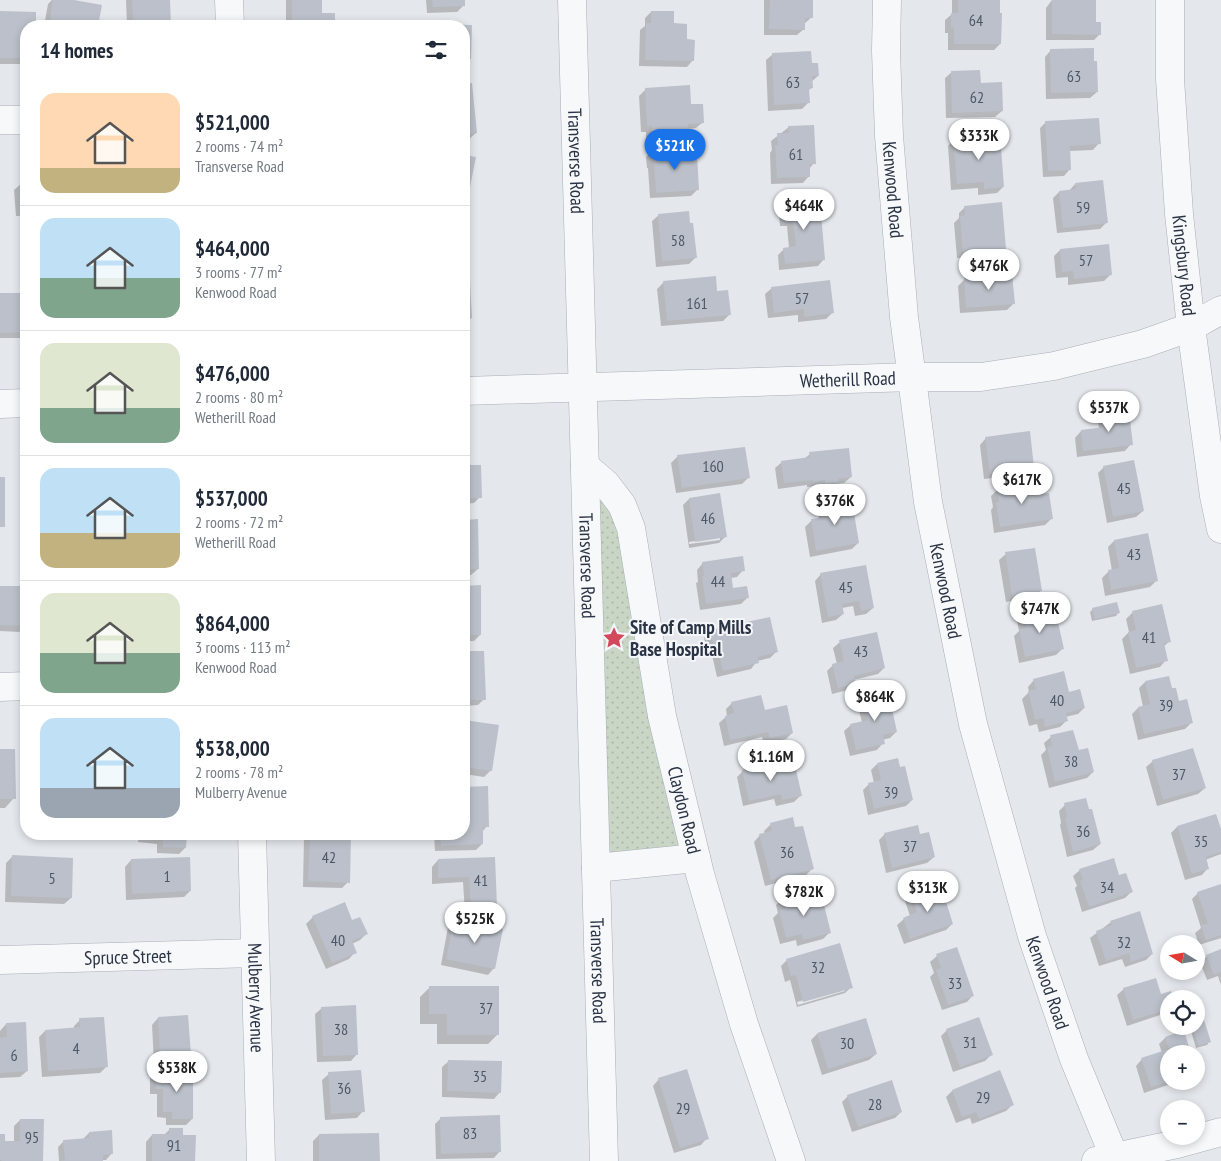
<!DOCTYPE html>
<meta charset="utf-8">
<style>
:root{--surface:#fff;--page:#f2f2f3;--text:#1f2937;--muted:#747a83;--line:#e0e1e3;--accent:#1a73e8}
body{margin:0;font-family:"PT Sans Narrow",sans-serif;background:var(--page);color:var(--text);height:100vh;display:flex;flex-direction:column;font-size:19px;white-space:nowrap}
*{box-sizing:border-box;margin:0}
p{font-size:16px;color:var(--muted)}
.icon{flex:none;width:28px;height:28px;fill:none;stroke:currentColor;stroke-width:2;stroke-linecap:round;stroke-linejoin:round}
.map{position:relative;flex:1;overflow:hidden}
.panel{position:absolute;left:20px;top:20px;width:450px;height:820px;display:flex;flex-direction:column;background:var(--surface);border-radius:20px;box-shadow:0 2px 8px #0003}
.panel>*{flex:none}
.needle{width:32px;rotate:281deg}
.buttons{position:absolute;left:1160px;top:935px;display:grid;gap:10px}
.buttons a{display:grid;place-items:center;width:45px;height:45px;border-radius:50%;background:var(--surface);box-shadow:0 2px 8px #0003;font-size:25px}
.price{position:absolute;translate:-50% -42px;padding:0 11px;border-radius:18px;background:#fff;color:#222;font-size:16px;line-height:32px;filter:drop-shadow(0 1px 2px #0008)}
.price::after{content:'';position:absolute;left:50%;top:30px;width:15px;height:11px;margin-left:-8px;background:inherit;clip-path:polygon(0 0,100% 0,50% 100%)}
.price.active{background:var(--accent);color:#fff}
ul{padding:0;list-style:none}
li{display:flex;align-items:center;gap:15px;height:125px;padding:0 20px}
li+li{border-top:1px solid var(--line)}
li span{display:grid;place-items:center;flex:none;width:140px;height:100px;border-radius:15px;color:#555}
li>.icon{margin-inline-start:auto}
span .icon{width:60px;height:60px;fill:#fffc;stroke-width:1}
li b{font-size:21px}
h2{display:flex;justify-content:space-between;align-items:center;height:60px;padding:0 20px;font-size:21px}
.map>svg:first-child{display:block}
.grass{fill:url(#grass-dots)}
.shadow{fill:#0003;fill-rule:evenodd}
.building{fill:#bbc0ca}
.lines{fill:none;stroke-linecap:round;stroke-linejoin:round}
.minor-casing{stroke:#a9aeb7;stroke-width:29}
.minor{stroke:#f7f8fa;stroke-width:28}
.labels{text-anchor:middle;dominant-baseline:central;stroke-width:4;stroke-linejoin:round;paint-order:stroke}
.number-label{font-size:16px;fill:#4f5766}
.street-label{font-size:19px;fill:#2b3445;stroke:#f4f6f9}
.poi-label{font-size:19px;font-weight:bold;fill:#2b3445;stroke:#f4f6f9;text-anchor:start}
</style>
<div class="map">
<svg width="1221" height="1161" viewBox="0 0 1221 1161">
<defs>
<pattern id="grass-dots" width="8" height="8" patternUnits="userSpaceOnUse" patternTransform="scale(1.25)"><rect width="8" height="8" fill="#c9d6c5"/><path d="M2 2h.1M6 6h.1" fill="none" stroke="#adb8ab" stroke-width="1.8" stroke-linecap="round"/></pattern>
</defs>
<rect width="100%" height="100%" fill="#e4e7ec"/>
<path class="grass" d="M586 466 622 505 696 858 597 868Z"/>
<path class="shadow" d="M52 0H68L101 6 97 26H44L48 4Z
M126 0H169L170 26H127Z
M286 0H321V14H334V26H286Z
M426 0H464V5L457 12 427 13Z
M764 0H812V17L804 24V29L797 35H764Z
M952 0H998L1000 44 994 50H948V33H945V20L952 14Z
M1052 0H1095L1094 23 1100 34 1094 40H1046V8Z
M651 12 673 24 693 60 687 67 639 66 640 30 645 26V18Z
M0 13H35V26H26V64H0Z
M438 25 471 26 470 59 464 65V26H437Z
M1051 50 1097 92 1090 98 1046 99 1045 57Z
M773 54 811 65 818 76 811 82V88L808 91V103L802 109 768 111 766 60Z
M952 72 1002 111 995 117 946 118 945 78Z
M471 84 476 133 469 139 464 140V85Z
M646 89 690 106 703 122 696 128 687 129V134L681 141 646 143V132H641L639 96Z
M1046 122 1099 143 1093 150 1069 151 1070 169 1064 176 1043 177 1040 128Z
M789 127 814 163 809 169V176L803 183 771 184 770 153 772 150 771 141Z
M954 139 1003 187 997 193 978 195V188L951 190 948 146Z
M652 151 682 156 698 189 691 196 650 198 648 168H647L646 157Z
M464 156 474 158 468 192 464 196Z
M21 184H26V216H16L14 190Z
M1075 184 1106 223 1100 229 1057 233 1053 198 1059 192 1069 191Z
M784 197 810 215 824 259 818 266 779 270 778 255 784 249 789 248 787 226H780L778 203Z
M965 207 1005 248 999 254 957 258 954 223 959 218V213Z
M659 215 695 258 689 264 656 267 652 221Z
M464 216H466L464 270Z
M1060 250 1111 274 1104 281 1068 285V277L1056 278 1054 256Z
M965 279 1013 304 1007 310 960 313 958 286Z
M664 282 716 292 729 315 723 321 661 326 657 289Z
M464 283H469L471 318 464 324Z
M772 288 832 313 826 319 798 322V315L768 318 765 294Z
M0 295H26V338H0Z
M1105 415 1131 444 1125 451 1077 457 1075 438 1081 431 1099 429 1098 421Z
M986 438 1033 467 1027 474 984 479 980 445Z
M810 454 851 477 844 483 835 484 831 488 819 490V486L807 487V485L778 489 775 468 782 462 804 459Z
M678 456 749 477 742 484 676 493 671 463Z
M464 466H480V497L474 503 464 504Z
M1104 467 1143 511 1136 517 1107 523 1098 473Z
M26 479V516H24L21 484Z
M998 489 1035 496 1051 519 1045 525 994 533 991 510 993 507 991 496Z
M719 495 725 537 719 543 689 548 683 505 689 499ZM720 537V540L689 544V542Z
M823 503 858 543 852 549 810 557 805 527 811 521 819 519 817 509Z
M464 521H476L478 569 471 575H464Z
M1114 541 1156 581 1150 587 1105 596 1102 578 1109 571H1112L1108 547Z
M1006 554 1040 591 1034 597 1006 602 999 560Z
M703 563 743 570 737 577 731 578 732 589 747 598 741 604 700 610 696 583 698 582 697 570Z
M821 574 873 608 866 614 855 616 853 606 842 608 843 614 836 620 822 623 815 581Z
M0 587 26 588 25 626 19 632 0 631Z
M464 587H479L480 635 474 641H464Z
M1162 606 1170 641 1163 647 1166 660 1160 667 1130 674 1122 639 1129 632 1126 619 1132 613Z
M1093 609 1118 613 1116 616 1092 621 1090 612Z
M1023 615 1045 622 1062 649 1056 655 1019 663 1014 636 1019 631 1017 621Z
M711 631 776 652 770 658 757 661 751 669 717 677 712 655 709 656 704 638Z
M840 642 884 668 878 674 853 680 854 684 848 690 832 694 827 671 833 665 837 664 833 648Z
M483 652 484 699 478 705 464 706V653Z
M1034 680 1068 693 1084 708 1078 714 1065 717 1066 721 1060 727 1039 732 1037 724 1029 726 1022 699 1029 692 1028 687Z
M1145 682 1171 690 1191 723 1185 729 1138 740 1132 714 1138 708 1143 707 1139 688Z
M864 697 896 732 890 738 882 740 883 743 877 750 850 756 844 731 851 725 862 722 857 703Z
M732 703 764 712 792 733 786 739 764 744 762 737 724 746 719 723 727 716 726 709Z
M464 721 497 726 491 770 484 777 464 774Z
M1051 737 1078 751 1093 772 1087 778 1049 788 1041 755 1046 750 1044 743Z
M0 751 14 798 5 808H0Z
M1153 761 1205 788 1198 794 1157 806 1146 767Z
M26 764V807H22V769Z
M877 764 912 800 906 806 868 815 863 790 869 784 874 783 871 770Z
M743 771 786 773 800 796 794 802 776 806 774 799 743 806 737 777Z
M486 787 487 826 482 832V844L476 850 435 851 434 834H464V788Z
M1065 805 1100 844 1093 850 1067 857 1060 825 1061 823 1059 811Z
M771 824 794 829 812 869 806 875 765 886 754 842 760 835 765 834 764 831Z
M1177 827 1221 833V854L1205 860 1208 868 1202 875 1185 880 1171 833Z
M139 834H186L185 848 179 854 157 853V844L138 842Z
M308 834H350L348 882 342 888 303 887 304 837Z
M885 834 920 835 934 857 927 863 886 873 879 840Z
M12 857 71 898 64 904 5 902 6 863Z
M494 858 496 906 490 912 465 913 463 882 432 884V867L438 860Z
M131 860 190 891 184 897 126 900 125 867Z
M1080 870 1118 877 1131 892 1125 898 1082 912 1075 888 1077 886 1073 876Z
M1221 885V938L1199 945 1195 933 1201 928 1192 899 1198 893Z
M912 895 934 897 952 924 946 930 904 944 897 925 904 919 910 916 905 901Z
M783 898 802 903 829 933 823 939 797 946 796 940 780 944 773 918 778 913 776 905Z
M313 917 352 922 366 934 360 940 352 944 355 952 349 959 326 969 306 924Z
M454 921 494 968 488 975 441 965 448 927Z
M1111 922 1152 954 1146 960 1125 967 1122 959 1099 966 1090 938Z
M956 949 973 995 967 1002 942 1010 930 977 934 973 930 962 937 956Z
M1221 950V985L1218 976 1207 980 1200 962 1207 956Z
M787 960 851 987 845 993 797 1007 790 980 785 982 781 966ZM845 988V991L798 1005 797 1002Z
M430 987 498 1034 488 1044H437V1024H420V997Z
M1124 989 1160 995 1169 999V1012L1127 1026 1117 995Z
M322 1008 357 1054 351 1061 317 1062 315 1014Z
M158 1018 189 1055 183 1061 154 1063 152 1025Z
M80 1020 107 1066 100 1073 42 1077 39 1037 45 1031 74 1029V1026Z
M6 1024 27 1071 20 1077 0 1078V1031Z
M1191 1026H1196L1209 1042 1207 1045 1196 1048 1190 1028Z
M947 1030 991 1055 985 1061 953 1072 941 1036Z
M1183 1032 1169 1054V1081H1180L1144 1093 1136 1066 1142 1059 1162 1053 1159 1044 1165 1038Z
M817 1034 876 1054 869 1060 822 1075 811 1040Z
M449 1061 500 1092 494 1099 442 1097V1067Z
M156 1072 192 1119 186 1125H166V1118L157 1117V1094H150V1078Z
M329 1074 363 1111 357 1118 325 1120 322 1080Z
M659 1079 707 1138 701 1145 674 1153 653 1086Z
M952 1091 1012 1105 1006 1111 972 1124 970 1118 956 1123 946 1097Z
M848 1096 901 1112 895 1118 852 1132 842 1102Z
M441 1118 500 1151 494 1158 436 1159 435 1124Z
M20 1120 42 1161H0V1136L4 1142H14V1126Z
M170 1129 182 1136 194 1161H146V1142L152 1135H164Z
M89 1133 112 1153 106 1160 59 1161 58 1147 64 1141 83 1139Z
M319 1135 379 1161H313V1141Z"/>
<path class="building" d="M53 0H74L102 5 98 26H49Z
M132 0H170L171 26H133Z
M292 0H322V13H335V26H292Z
M432 0H465V6L433 7Z
M770 0H813V18H805V30L769 29Z
M958 0H1000V13H1002L1001 44H954V28L951 27V13H958Z
M1052 0H1096V22H1101V35L1052 34Z
M0 11 36 12V26H26V58H0Z
M651 11H674V23L687 24V39L695 40 694 61 645 60 646 23H651Z
M437 24 472 25 471 59H464V26H437Z
M1094 48V61H1097L1098 92 1051 93 1050 49Z
M811 51 812 63H818L819 76H812L813 88 809 89 810 103 774 105 772 53Z
M980 70 981 83 1002 82 1003 111 952 113 951 71Z
M472 83 477 133 464 135V84Z
M690 85 691 104H703L704 123 688 124V135L652 137V126H647L645 88Z
M1099 118 1101 144 1070 146 1071 170 1048 171 1045 121Z
M814 125 816 164H810V177L777 178 775 145H778L777 133H789L788 126Z
M1000 134 1004 187 984 189V182L957 184 953 138Z
M682 148 683 155 697 154 699 190 656 193 654 162 653 163 651 150Z
M464 155 476 157 469 192 464 191Z
M1103 180 1108 223 1063 228 1059 191 1076 189 1075 183Z
M26 182V210L22 211 20 183Z
M809 193 811 214 821 213 825 260 785 264 783 248 796 246 793 220 786 221 783 195Z
M1002 202 1006 249 963 252 960 216 965 215 964 206Z
M689 211 690 223H693L697 258 662 261 658 214Z
M464 215H467L466 270H464Z
M1109 244 1112 275 1074 279 1073 271 1062 272 1060 249Z
M1012 274 1015 304 966 308 964 278Z
M716 276 717 291 728 290 731 315 667 321 663 281Z
M830 280 834 313 804 317V309L774 313 771 287Z
M464 282H470L472 318 464 319Z
M0 293H26V332L0 333Z
M1129 411 1133 445 1083 451 1081 430 1105 427 1104 414Z
M1030 431 1034 468 990 474 985 437Z
M745 447 750 478 682 488 677 455Z
M849 448 852 477 838 479 839 482 825 484V480L813 482V480L784 483 781 461 810 457 809 452Z
M1134 460 1144 511 1113 517 1103 466Z
M464 465H481L482 498H464Z
M0 477H5V527H0Z
M1034 482 1036 495 1049 493 1053 519 1000 527 996 502H999L997 488Z
M720 493 727 537 695 542 689 498Z
M845 497 847 508 853 507 859 543 816 551 811 519 826 517 823 502Z
M478 519 479 569 464 570V520Z
M1148 533 1158 581 1111 590 1108 570 1119 568 1114 540Z
M1035 548 1042 591 1012 596 1005 552Z
M743 556 745 571 731 573 733 588 747 586 749 598 706 604 702 576H704L702 562Z
M866 565 874 608 861 611 859 601 842 604 844 614 828 617 820 573Z
M481 585V635H464V586Z
M0 586H26V626L0 625Z
M1117 602 1120 613 1095 619 1092 608Z
M1162 604 1171 642 1164 643 1168 661 1136 668 1128 632 1136 630 1132 611Z
M1044 609 1046 621 1057 618 1064 649 1025 657 1019 629 1026 628 1023 614Z
M770 617 778 652 758 657 759 663 723 671 718 650 715 651 710 630Z
M877 632 885 668 854 676 856 684 838 688 832 664 844 661 839 640Z
M464 651H484L486 700H464Z
M1064 671 1069 692 1080 689 1085 708 1066 713 1068 721 1045 727 1043 718 1035 720 1028 691 1036 689 1033 679Z
M1169 676 1172 688H1176L1179 701 1187 699 1193 723 1144 734 1138 707 1150 704 1145 681Z
M888 690 897 732 883 735 885 744 856 750 850 724 868 720 863 696Z
M761 695 765 710 787 705 793 733 770 738 768 732 730 740 725 716 734 713 731 702Z
M464 720 499 725 492 771 464 767Z
M1073 730 1079 750 1088 748 1094 772 1055 782 1047 747 1052 746 1050 735Z
M1193 748 1206 788 1163 800 1152 760Z
M0 749H15L16 799H0Z
M898 758 900 767 905 766 913 800 874 809 868 783 881 780 877 763Z
M784 760 786 772 796 770 802 796 782 800 781 794 749 801 742 770Z
M488 786 489 827H483V844L441 846 440 834H464V787Z
M1086 798 1089 809H1092L1101 844 1073 852 1065 818 1067 817 1064 803Z
M1216 814 1221 829V852L1206 857 1209 869 1192 874 1177 826Z
M793 817 795 827 803 826 814 869 771 880 759 834 772 831 770 823Z
M918 825 920 834 929 832 935 857 892 868 884 833Z
M144 834H187L186 848 163 847V838L144 837Z
M310 834H351L350 883 308 881Z
M12 855 73 858 72 898 11 896Z
M190 857 191 891 132 894 131 859Z
M495 857 497 906 471 907 469 877 438 878V859Z
M1114 858 1119 875 1126 873 1133 892 1089 907 1080 881 1083 880 1079 869Z
M1221 884V935L1206 940 1201 925 1208 924 1197 892Z
M932 886 935 895 943 892 953 924 910 939 903 918 917 912 911 894Z
M801 892 803 902 822 897 831 933 803 940 802 934 786 938 779 911 785 909 782 897Z
M345 902 352 920 360 917 368 934 352 941 357 953 332 963 312 916Z
M1140 911 1153 954 1131 962 1129 953 1106 961 1096 931 1112 925 1110 921Z
M454 920 503 929 495 969 446 959Z
M840 943 853 988 803 1002 796 975 791 976 786 959Z
M957 947 974 996 948 1005 936 970 941 968 936 954Z
M1221 949V972L1214 975 1206 955Z
M1156 978 1161 994 1171 991 1174 999H1169V1009L1133 1020 1123 988Z
M429 986H499V1035H447V1014H429Z
M356 1005 358 1055 323 1056 321 1007Z
M188 1015 191 1055 160 1057 158 1017Z
M104 1017 108 1067 48 1071 45 1030 80 1027 79 1018Z
M979 1017 993 1055 960 1067 946 1029Z
M866 1018 877 1054 828 1069 817 1033Z
M1204 1020 1211 1042 1199 1046 1192 1026H1196V1022Z
M26 1022 28 1071 0 1073V1038L7 1037 6 1023Z
M1184 1030 1191 1054H1169V1081L1151 1087 1141 1058 1169 1049 1165 1037Z
M448 1060 502 1061 501 1093 447 1091Z
M687 1069 709 1139 680 1148 658 1078Z
M361 1070 365 1112 331 1114 328 1072Z
M1000 1070 1014 1105 979 1119 976 1112 962 1117 952 1090Z
M155 1071H193V1119H172V1112H163V1089H156Z
M892 1080 902 1112 858 1127 847 1095Z
M500 1115 501 1152 441 1154 440 1117Z
M20 1119H44L43 1161H2L0 1159V1134H5V1141H20Z
M169 1128H183V1135H196L195 1161H152V1134H169Z
M112 1130 113 1154 103 1155V1161H65L63 1140 89 1138V1132Z
M379 1133 380 1161H319V1134Z"/>
<g class="lines">
<defs>
<g id="minor">
<path d="M229 0 230 26"/>
<path id="s1" d="M572 0 604 1161"/>
<path id="s2" d="M887 0 886 51 889 136 904 317 928 502 973 724 1032 936 1074 1059 1116 1161"/>
<path id="s3" d="M1170 0V79L1179 214 1191 327 1214 496 1221 529"/>
<path d="M0 120H26"/>
<path id="s4" d="M464 391 913 377H981L1054 366 1143 344 1191 327 1221 310"/>
<path d="M0 404 26 403"/>
<path id="s5" d="M585 466 606 484 622 505 631 528 662 716 700 874 744 1024 791 1161"/>
<path d="M0 687 26 686"/>
<path id="s6" d="M252 834 261 1161"/>
<path d="M596 868 696 858"/>
<path id="s7" d="M0 960 255 953"/>
<path d="M1096 1161 1177 1144 1221 1132"/>
</g>
</defs>
<use href="#minor" class="minor-casing"/>
<use href="#minor" class="minor"/>
</g>
<defs>
<symbol id="sight-bare" viewBox="-9 -9 18 18"><path d="M0-6L1.8-2.2L6-1.7L2.9 1.2L3.7 5.4L0 3.3L-3.7 5.4L-2.9 1.2L-6-1.7L-1.8-2.2Z" fill="#d1495b" stroke="#f4f6f9" stroke-width="2.5" paint-order="stroke"/></symbol>
</defs>
<g fill-rule="evenodd">
<use href="#sight-bare" x="598" y="622" width="32" height="32"/>
</g>
<g class="labels">
<g class="number-label">
<text x="976" y="20">64</text>
<text x="1074" y="76">63</text>
<text x="793" y="82">63</text>
<text x="977" y="97">62</text>
<text x="796" y="154">61</text>
<text x="1083" y="207">59</text>
<text x="678" y="240">58</text>
<text x="1086" y="260">57</text>
<text x="802" y="298">57</text>
<text x="697" y="303">161</text>
<text x="713" y="466">160</text>
<text x="1124" y="488">45</text>
<text x="708" y="518">46</text>
<text x="1134" y="554">43</text>
<text x="718" y="581">44</text>
<text x="846" y="587">45</text>
<text x="1149" y="637">41</text>
<text x="861" y="651">43</text>
<text x="1057" y="700">40</text>
<text x="1166" y="705">39</text>
<text x="1071" y="761">38</text>
<text x="1179" y="774">37</text>
<text x="891" y="792">39</text>
<text x="1083" y="831">36</text>
<text x="1201" y="841">35</text>
<text x="910" y="846">37</text>
<text x="787" y="852">36</text>
<text x="329" y="857">42</text>
<text x="167" y="876">1</text>
<text x="52" y="878">5</text>
<text x="481" y="880">41</text>
<text x="1107" y="887">34</text>
<text x="338" y="940">40</text>
<text x="1124" y="942">32</text>
<text x="818" y="967">32</text>
<text x="955" y="983">33</text>
<text x="486" y="1008">37</text>
<text x="341" y="1029">38</text>
<text x="970" y="1042">31</text>
<text x="847" y="1043">30</text>
<text x="76" y="1048">4</text>
<text x="14" y="1055">6</text>
<text x="480" y="1076">35</text>
<text x="344" y="1088">36</text>
<text x="983" y="1097">29</text>
<text x="875" y="1104">28</text>
<text x="683" y="1108">29</text>
<text x="470" y="1133">83</text>
<text x="32" y="1137">95</text>
<text x="174" y="1145">91</text>
</g>
<g class="street-label">
<text stroke="none"><textPath href="#s1" startOffset="161">Transverse Road</textPath></text>
<text stroke="none"><textPath href="#s2" startOffset="190">Kenwood Road</textPath></text>
<text stroke="none"><textPath href="#s3" startOffset="266">Kingsbury Road</textPath></text>
<text stroke="none"><textPath href="#s4" startOffset="384">Wetherill Road</textPath></text>
<text stroke="none"><textPath href="#s1" startOffset="566">Transverse Road</textPath></text>
<text stroke="none"><textPath href="#s2" startOffset="595">Kenwood Road</textPath></text>
<text stroke="none"><textPath href="#s5" startOffset="366">Claydon Road</textPath></text>
<text stroke="none"><textPath href="#s7" startOffset="128">Spruce Street</textPath></text>
<text stroke="none"><textPath href="#s1" startOffset="971">Transverse Road</textPath></text>
<text stroke="none"><textPath href="#s2" startOffset="1000">Kenwood Road</textPath></text>
<text stroke="none"><textPath href="#s6" startOffset="164">Mulberry Avenue</textPath></text>
</g>
<g class="poi-label">
<text x="630" y="627">Site of Camp Mills<tspan x="630" dy="22">Base Hospital</tspan></text>
</g>
</g>
</svg>
<div class="buttons">
<a><svg class="needle" viewBox="-14 -14 28 28"><path d="M0-13l5 13h-10z" fill="#e53935"/><path d="M0 13l5-13h-10z" fill="#747a83"/></svg></a>
<a><svg class="icon" aria-label="locate" viewBox="0 0 24 24"><circle cx="12" cy="12" r="6"/><path d="M12 2v4M12 18v4M2 12h4M18 12h4"/></svg></a>
<a>+</a>
<a>−</a>
</div>
<b class="price" style="left:979px;top:161px">$333K</b>
<b class="price active" style="left:675px;top:171px">$521K</b>
<b class="price" style="left:804px;top:231px">$464K</b>
<b class="price" style="left:989px;top:291px">$476K</b>
<b class="price" style="left:1109px;top:433px">$537K</b>
<b class="price" style="left:1022px;top:505px">$617K</b>
<b class="price" style="left:835px;top:526px">$376K</b>
<b class="price" style="left:1040px;top:634px">$747K</b>
<b class="price" style="left:875px;top:722px">$864K</b>
<b class="price" style="left:771px;top:782px">$1.16M</b>
<b class="price" style="left:928px;top:913px">$313K</b>
<b class="price" style="left:804px;top:917px">$782K</b>
<b class="price" style="left:475px;top:944px">$525K</b>
<b class="price" style="left:177px;top:1093px">$538K</b>
<section class="panel">
<h2>14 homes<svg class="icon" aria-label="filters" viewBox="0 0 24 24"><path d="M4 7h16M4 17h16"/><circle cx="9" cy="7" r="2"/><circle cx="15" cy="17" r="2"/></svg></h2>
<ul>
<li><span style="background:linear-gradient(#ffd9b3 75%,#c2b280 0)"><svg class="icon" aria-label="home" viewBox="0 0 24 24"><path d="M3 11l9-7 9 7M6 9v11h12V9"/></svg></span><div><b>$521,000</b><p>2 rooms · 74 m²</p><p>Transverse Road</p></div></li>
<li><span style="background:linear-gradient(#bfe0f5 60%,#7fa58c 0)"><svg class="icon" aria-label="home" viewBox="0 0 24 24"><path d="M3 11l9-7 9 7M6 9v11h12V9"/></svg></span><div><b>$464,000</b><p>3 rooms · 77 m²</p><p>Kenwood Road</p></div></li>
<li><span style="background:linear-gradient(#dfe7d0 65%,#7fa58c 0)"><svg class="icon" aria-label="home" viewBox="0 0 24 24"><path d="M3 11l9-7 9 7M6 9v11h12V9"/></svg></span><div><b>$476,000</b><p>2 rooms · 80 m²</p><p>Wetherill Road</p></div></li>
<li><span style="background:linear-gradient(#bfe0f5 65%,#c2b280 0)"><svg class="icon" aria-label="home" viewBox="0 0 24 24"><path d="M3 11l9-7 9 7M6 9v11h12V9"/></svg></span><div><b>$537,000</b><p>2 rooms · 72 m²</p><p>Wetherill Road</p></div></li>
<li><span style="background:linear-gradient(#dfe7d0 60%,#7fa58c 0)"><svg class="icon" aria-label="home" viewBox="0 0 24 24"><path d="M3 11l9-7 9 7M6 9v11h12V9"/></svg></span><div><b>$864,000</b><p>3 rooms · 113 m²</p><p>Kenwood Road</p></div></li>
<li><span style="background:linear-gradient(#bfe0f5 70%,#9aa5b1 0)"><svg class="icon" aria-label="home" viewBox="0 0 24 24"><path d="M3 11l9-7 9 7M6 9v11h12V9"/></svg></span><div><b>$538,000</b><p>2 rooms · 78 m²</p><p>Mulberry Avenue</p></div></li>
</ul>
</section>
</div>
